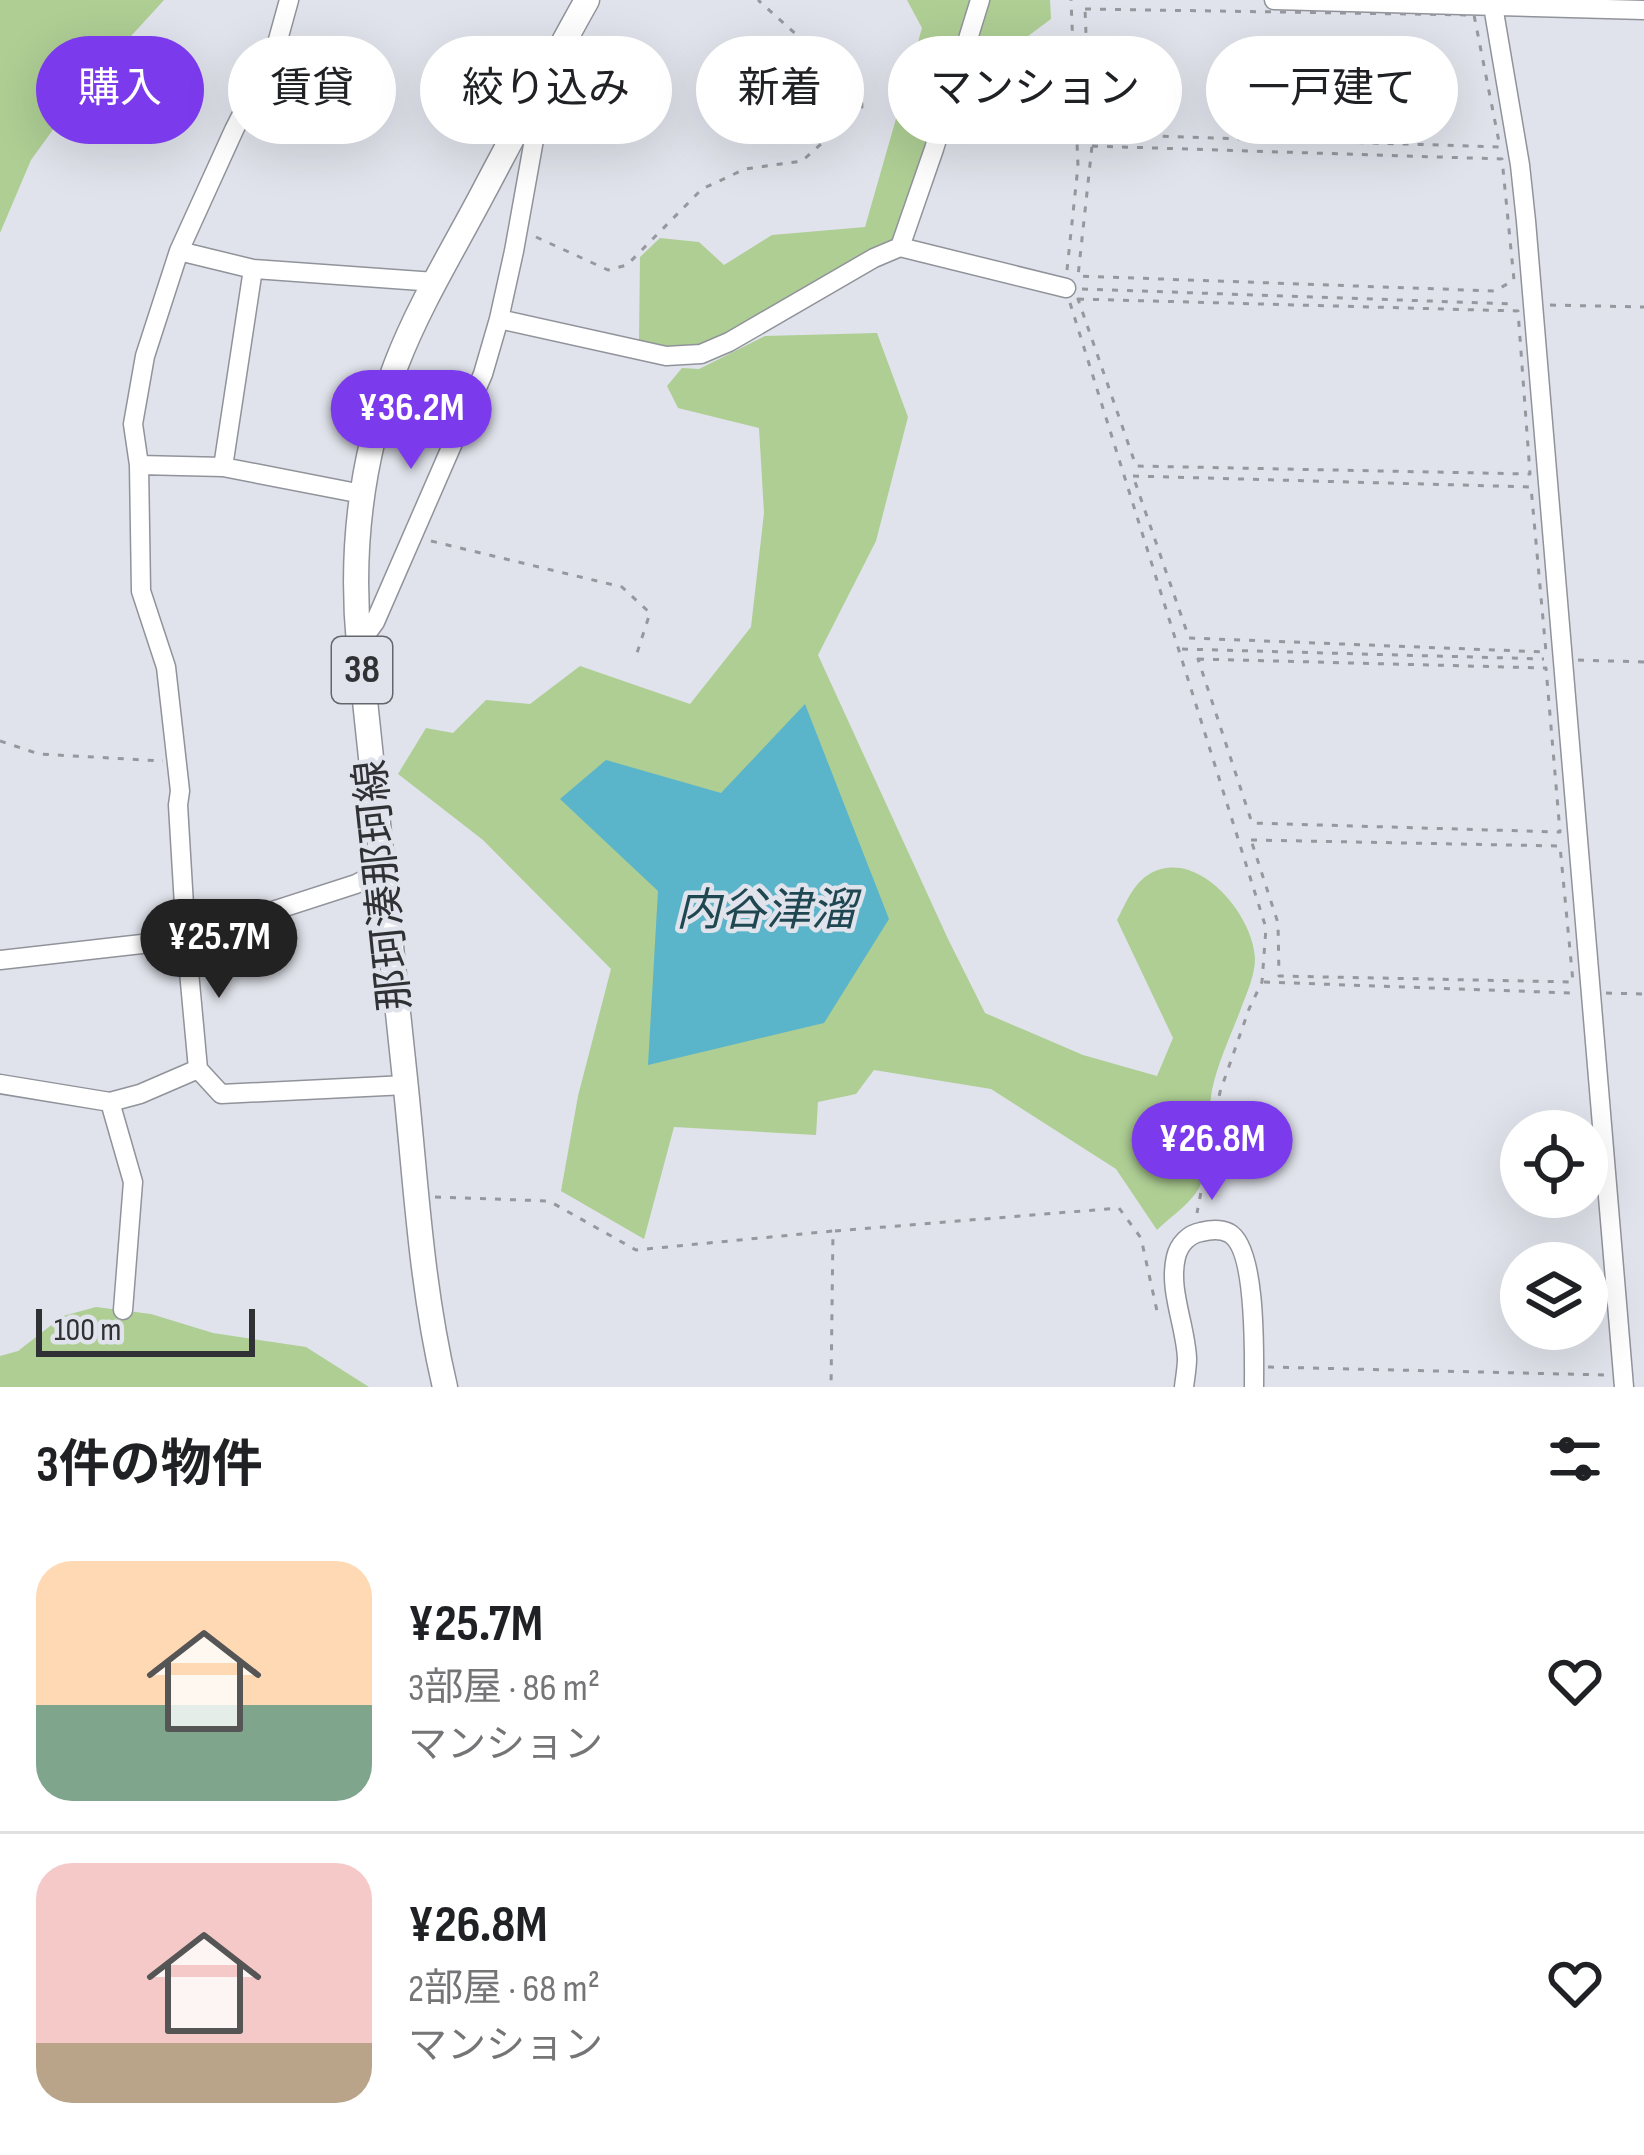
<!DOCTYPE html>
<html lang="ja">
<meta charset="utf-8">
<style>
:root{--surface:#fff;--page:#f2f2f2;--text:#202124;--muted:#757577;--line:#e0e0e0;--accent:#7c3aed}
body{margin:0;font-family:"Sofia Sans Condensed","Noto Sans JP",sans-serif;background:var(--page);color:var(--text);height:100vh;display:flex;flex-direction:column;font-size:45px;white-space:nowrap}
*{box-sizing:border-box;margin:0}
p{font-size:39px;color:var(--muted)}
.icon{flex:none;width:66px;height:66px;fill:none;stroke:currentColor;stroke-width:2;stroke-linecap:round;stroke-linejoin:round}
.map{position:relative;height:1387px;overflow:hidden}
.panel{display:flex;flex-direction:column;background:var(--surface);flex:1}
.panel>*{flex:none}
.banner{position:absolute;left:36px;top:36px;width:1572px;height:108px;display:flex;gap:24px}
.fabs{position:absolute;left:1500px;top:1110px;display:grid;gap:24px}
.fabs a{display:grid;place-items:center;width:108px;height:108px;border-radius:50%;background:var(--surface);box-shadow:0 12px 48px #0002;font-size:60px}
.scale{position:absolute;left:36px;bottom:30px;width:219px;box-sizing:border-box;padding-left:12px;border:6px solid #303134;border-top:0;font-size:33px;line-height:42px;white-space:nowrap;color:#303134;-webkit-text-stroke:9px #e0e3eb;paint-order:stroke}
.price{position:absolute;translate:-50% -102px;padding:0 27px;border-radius:42px;background:var(--accent);color:#fff;font-size:39px;line-height:78px;filter:drop-shadow(0 3px 6px #0008)}
.price::after{content:'';position:absolute;left:50%;top:72px;width:36px;height:27px;margin-left:-18px;background:inherit;clip-path:polygon(0 0,100% 0,50% 100%)}
.price.on{background:#222;color:#fff}
ul{padding:0;list-style:none}
li{display:flex;align-items:center;gap:36px;height:300px;padding:0 36px}
li+li{border-top:3px solid var(--line)}
li span{display:grid;place-items:center;flex:none;width:336px;height:240px;border-radius:36px;color:#555}
li>.icon{margin-inline-start:auto}
span .icon{width:144px;height:144px;fill:#fffc;stroke-width:1}
li b{font-size:51px}
h2{display:flex;justify-content:space-between;align-items:center;height:144px;padding:0 36px;font-size:51px}
.chip{padding:0 42px;border-radius:54px;background:var(--surface);box-shadow:0 12px 48px #0002;font-size:42px;line-height:108px}
.chip.on{background:var(--accent);color:#fff}
.map>svg:first-child{display:block}
.green{fill:#aece94}
.water{fill:#5ab5ca}
.lines{fill:none;stroke-linecap:round;stroke-linejoin:round}
.minor-casing{stroke:#90939a;stroke-width:21}
.major-casing{stroke:#90939a;stroke-width:27}
.path{stroke:#96989e;stroke-width:3;stroke-dasharray:6 9;stroke-linecap:butt}
.minor{stroke:#fff;stroke-width:18}
.major{stroke:#fff;stroke-width:24}
.labels{text-anchor:middle;dominant-baseline:central;stroke-width:9;stroke-linejoin:round;paint-order:stroke}
.shield{fill:#e0e3eb;stroke:#65666b;stroke-width:3}
.shield-label{font-size:39px;font-weight:bold;fill:#303134}
.street-label{font-size:42px;fill:#303134;stroke:#e0e3eb}
.water-label{font-size:45px;font-style:italic;fill:#1e4751;stroke:#e0e3eb}
</style>
<div class="map">
<svg width="1644" height="1387" viewBox="0 0 1644 1387">
<rect width="100%" height="100%" fill="#e0e3eb"/>
<path class="green" d="M0 0H164L81 91 31 160 0 233Z
M907 0H1050L1051 19 950 94 897 244 726 335C693 348 673 353 639 341L640 257 660 238 699 242 724 265 772 235 865 227 922 28Z
M877 333 908 417 876 541 818 655 948 939 985 1013 1083 1055 1157 1076 1173 1038 1117 920C1125 905 1133 884 1148 875 1195 845 1253 913 1255 958 1255 973 1249 988 1243 1003 1233 1031 1218 1061 1212 1090 1207 1119 1210 1156 1201 1183 1196 1200 1170 1217 1157 1230L1116 1169 991 1089 874 1070 856 1094 818 1102 816 1135 674 1127 644 1239 561 1191 578 1096 611 969 483 840 398 774 426 728 453 733 486 700 530 704 580 666 690 704 751 627 764 513 759 428 678 408 667 386 682 368 699 369 765 336Z
M96 1307 151 1314 213 1333 306 1347 369 1387H0V1356L18 1351 63 1316Z"/>
<path class="water" d="M805 704 889 919 824 1023 648 1065 658 891 560 799 606 760 721 793Z"/>
<g class="lines">
<defs>
<path id="minor" d="M289 0 276 47 234 130 179 251 145 356 133 424 139 465 141 591 166 667 180 791 178 805 186 939 198 1069 221 1094 406 1085
M1274 0 1644 10
M1492 0 1520 165 1526 221 1624 1387
M900 247 934 149 980 0
M179 251 253 269 435 282
M499 319 666 356 701 354 729 342 874 258 900 247 1066 288
M139 465 223 467 362 494
M223 467 253 269
M359 644 375 622 483 374 499 319 514 251 537 123 532 98
M0 960 186 939 356 884 383 870
M0 1084 110 1102 140 1094 198 1069
M110 1102 133 1182 123 1310
M1184 1387C1185 1378 1187 1368 1187 1359 1186 1326 1168 1290 1176 1257 1179 1244 1189 1234 1201 1232 1209 1230 1221 1229 1229 1233 1257 1248 1254 1357 1254 1387"/>
<path id="major" d="M445 1387C421 1286 416 1183 405 1079 390 934 374 789 359 644 350 549 362 454 396 365 419 305 453 250 483 193 517 129 551 64 587 0"/>
</defs>
<use href="#minor" class="minor-casing"/>
<use href="#major" class="major-casing"/>
<path class="path" d="M1085 9 1474 15 1500 147 1090 134Z
M1092 146 1502 159 1514 280 1495 291 1078 276Z
M536 237 608 270 627 265 702 189 745 169 802 161 862 107 861 93 758 0
M1067 270 1078 166 1071 0
M1082 289 1516 304
M1078 299 1518 311 1530 474 1136 466Z
M1070 303 1266 928 1262 982 1249 1009 1220 1092 1197 1213
M1550 305 1644 307
M1133 476 1531 487 1546 652 1189 638Z
M431 541 622 587 650 613 637 653
M1182 649 1544 659
M1198 659 1546 668 1560 832 1252 823Z
M1578 660 1644 662
M0 741 39 754 163 761
M1251 840 1560 846 1573 982 1279 976 1278 923Z
M1264 982 1572 993
M1606 993 1644 994
M435 1197 549 1201 636 1250 833 1231 831 1387
M835 1231 1119 1208 1141 1238 1157 1311 1165 1313
M1268 1367 1606 1375"/>
<use href="#minor" class="minor"/>
<use href="#major" class="major"/>
</g>
<g class="labels">
<rect class="shield" x="332" y="637" width="60" height="66" rx="9"/>
<g class="shield-label">
<text x="362" y="670">38</text>
</g>
<g class="street-label">
<text transform="translate(384 885) rotate(-96)">那珂湊那珂線</text>
</g>
<g class="water-label">
<text x="766" y="911">内谷津溜</text>
</g>
</g>
</svg>
<div class="fabs">
<a><svg class="icon" aria-label="locate" viewBox="0 0 24 24"><circle cx="12" cy="12" r="6"/><path d="M12 2v4M12 18v4M2 12h4M18 12h4"/></svg></a>
<a><svg class="icon" aria-label="layers" viewBox="0 0 24 24"><path d="M12 4l9 5-9 5-9-5zM3 14l9 5 9-5"/></svg></a>
</div>
<div class="scale">100 m</div>
<b class="price" style="left:411px;top:472px">¥36.2M</b>
<b class="price on" style="left:219px;top:1001px">¥25.7M</b>
<b class="price" style="left:1212px;top:1203px">¥26.8M</b>
<div class="banner">
<a class="chip on">購入</a>
<a class="chip">賃貸</a>
<a class="chip">絞り込み</a>
<a class="chip">新着</a>
<a class="chip">マンション</a>
<a class="chip">一戸建て</a>
</div>
</div>
<section class="panel">
<h2>3件の物件<svg class="icon" aria-label="filters" viewBox="0 0 24 24"><path d="M4 7h16M4 17h16"/><circle cx="9" cy="7" r="2"/><circle cx="15" cy="17" r="2"/></svg></h2>
<ul>
<li><span style="background:linear-gradient(#ffd9b3 60%,#7fa58c 0)"><svg class="icon" aria-label="home" viewBox="0 0 24 24"><path d="M3 11l9-7 9 7M6 9v11h12V9"/></svg></span><div><b>¥25.7M</b><p>3部屋 · 86 m²</p><p>マンション</p></div><svg class="icon" aria-label="heart" viewBox="0 0 24 24"><path d="M12 20l-8-8c-3-5 5-10 8-4 3-6 11-1 8 4z"/></svg></li>
<li><span style="background:linear-gradient(#f6c9c9 75%,#b9a48a 0)"><svg class="icon" aria-label="home" viewBox="0 0 24 24"><path d="M3 11l9-7 9 7M6 9v11h12V9"/></svg></span><div><b>¥26.8M</b><p>2部屋 · 68 m²</p><p>マンション</p></div><svg class="icon" aria-label="heart" viewBox="0 0 24 24"><path d="M12 20l-8-8c-3-5 5-10 8-4 3-6 11-1 8 4z"/></svg></li>
</ul>
</section>
